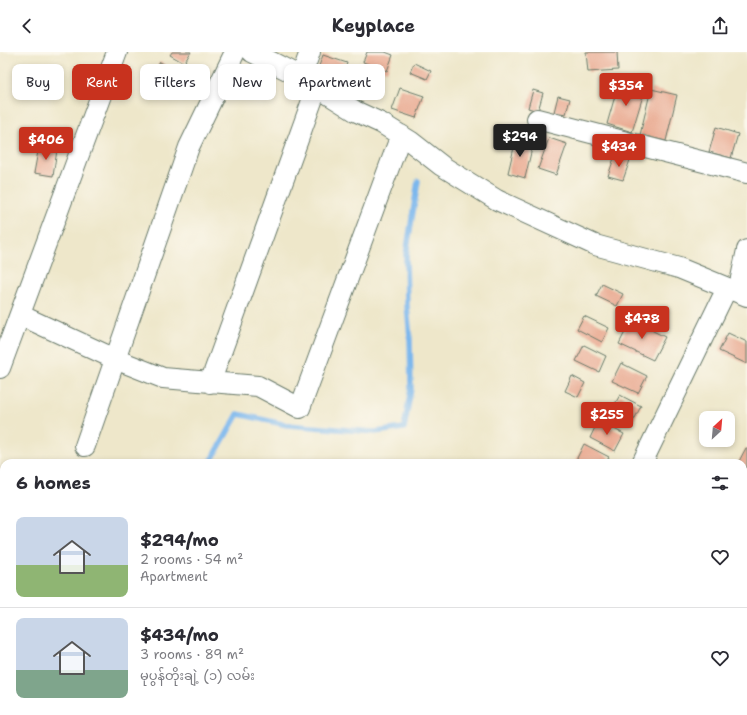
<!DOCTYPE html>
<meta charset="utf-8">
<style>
:root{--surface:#fff;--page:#f7f7f7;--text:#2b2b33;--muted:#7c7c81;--line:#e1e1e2;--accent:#c8321e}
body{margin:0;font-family:"Shantell Sans","Noto Sans Myanmar",sans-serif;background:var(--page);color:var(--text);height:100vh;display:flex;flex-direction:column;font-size:15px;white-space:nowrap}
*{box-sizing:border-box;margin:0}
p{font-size:13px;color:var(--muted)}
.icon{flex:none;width:22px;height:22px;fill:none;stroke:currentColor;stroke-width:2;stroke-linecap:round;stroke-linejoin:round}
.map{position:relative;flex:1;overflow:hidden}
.drawer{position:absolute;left:0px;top:407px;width:747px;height:256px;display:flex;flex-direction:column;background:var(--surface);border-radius:12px 12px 0 0;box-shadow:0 2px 6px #0003}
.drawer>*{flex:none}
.guide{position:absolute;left:12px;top:12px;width:400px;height:36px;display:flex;gap:8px}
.needle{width:26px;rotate:26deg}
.controls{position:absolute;left:699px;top:359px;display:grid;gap:8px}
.controls a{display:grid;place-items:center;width:36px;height:36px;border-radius:8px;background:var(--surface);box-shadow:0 2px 6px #0003;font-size:20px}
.price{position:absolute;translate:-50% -34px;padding:0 9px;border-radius:4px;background:var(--accent);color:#fff;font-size:13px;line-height:26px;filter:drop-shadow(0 1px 2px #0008)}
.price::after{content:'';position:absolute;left:50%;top:24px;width:12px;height:9px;margin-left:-6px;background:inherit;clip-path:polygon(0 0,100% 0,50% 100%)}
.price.selected{background:#222;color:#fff}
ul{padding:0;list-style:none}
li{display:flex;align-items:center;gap:12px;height:100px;padding:0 16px}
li+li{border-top:1px solid var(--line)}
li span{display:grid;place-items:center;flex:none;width:112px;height:80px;border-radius:8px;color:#555}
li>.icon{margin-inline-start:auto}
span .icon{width:48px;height:48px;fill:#fffc;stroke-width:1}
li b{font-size:17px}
h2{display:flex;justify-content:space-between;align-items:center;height:48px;padding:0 16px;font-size:17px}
.chip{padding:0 14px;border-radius:8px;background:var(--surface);box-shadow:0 2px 6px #0003;font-size:14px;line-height:36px}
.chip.selected{background:var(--accent);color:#fff}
header{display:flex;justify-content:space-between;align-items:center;height:52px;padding:0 16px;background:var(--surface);font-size:18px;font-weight:700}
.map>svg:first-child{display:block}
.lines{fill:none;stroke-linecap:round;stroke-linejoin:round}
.stream{stroke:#7bb7ed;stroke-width:5.5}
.building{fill:#e9a990}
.minor-casing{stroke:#677868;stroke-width:22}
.minor{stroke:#fff;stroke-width:20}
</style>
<header><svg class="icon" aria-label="back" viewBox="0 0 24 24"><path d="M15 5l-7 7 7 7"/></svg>Keyplace<svg class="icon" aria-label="share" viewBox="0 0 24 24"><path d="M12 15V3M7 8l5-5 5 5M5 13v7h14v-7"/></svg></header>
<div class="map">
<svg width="747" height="663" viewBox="0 0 747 663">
<rect width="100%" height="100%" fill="#fbf7ec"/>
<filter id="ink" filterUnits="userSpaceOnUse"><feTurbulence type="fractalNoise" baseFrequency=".025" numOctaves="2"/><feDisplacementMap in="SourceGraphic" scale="8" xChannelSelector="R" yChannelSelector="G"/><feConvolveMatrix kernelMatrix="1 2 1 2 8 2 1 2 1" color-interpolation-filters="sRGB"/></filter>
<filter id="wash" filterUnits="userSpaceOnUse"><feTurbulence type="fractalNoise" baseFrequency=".012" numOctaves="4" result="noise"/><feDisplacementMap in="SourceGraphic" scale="16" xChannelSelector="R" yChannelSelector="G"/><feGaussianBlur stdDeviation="0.9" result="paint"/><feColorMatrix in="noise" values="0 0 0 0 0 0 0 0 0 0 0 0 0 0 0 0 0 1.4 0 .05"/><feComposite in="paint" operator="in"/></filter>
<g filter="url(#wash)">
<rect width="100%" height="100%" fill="#eee7ca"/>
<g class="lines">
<path class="stream" d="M210 411 238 362 287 373 375 380 404 376 411 337 410 286 407 253 406 203 418 129
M0 442 4 441"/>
</g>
<g id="blocks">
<path class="building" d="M172 0H191L184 11 170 3Z
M367 0H385L393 3 387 19 363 10Z
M586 0H617L618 18 588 20Z
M323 3 347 11 339 33 315 25Z
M160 10 173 17 168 26 155 19Z
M414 11 431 19 427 27 410 20Z
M619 30 645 37 632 80 607 72Z
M400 36 424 44 416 66 392 58Z
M651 37 677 43 666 89 640 83Z
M533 38 543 41 538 59 528 56Z
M558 44 570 47 566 62 554 60Z
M716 75 738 82 731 106 709 100Z
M549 86 567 92 556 123 538 117Z
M516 87 533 92 525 126 508 121Z
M39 94 57 98 53 124 34 121Z
M615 103 630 108 623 128 608 124Z
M602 232 623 242 617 254 596 244Z
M584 264 609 276 602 290 577 277Z
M631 268 665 285 653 308 619 292Z
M728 281 747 290V312L719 299Z
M584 293 606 304 599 320 576 309Z
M621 311 647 324 638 341 612 329Z
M572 324 585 331 578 345 565 339Z
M620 343 641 354 634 368 612 357Z
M598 369 624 382 615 399 590 386Z
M584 392 609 405 606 411 575 410Z
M746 396H747V416L743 414V411H738Z
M743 426 747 428V449L743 447Z
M1 465 4 466V481L0 479V467Z
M4 587V607L0 605V597Z
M743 642 747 644V658L745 663 737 659H743Z
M141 659H162L161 663H150Z
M397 659H412L410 663H405Z"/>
</g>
</g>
<g filter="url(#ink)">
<use href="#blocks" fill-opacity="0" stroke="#677868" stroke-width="1"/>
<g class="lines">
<defs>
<path id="minor" d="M252 0 301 25 355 59 381 71 410 89 442 114 497 148 595 193 679 216 747 244
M301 25 310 0
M537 67 747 121
M738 240 747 198
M20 263 115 307 163 326 258 334 300 356 401 83
M0 316 117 0
M210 331 317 35
M85 394 189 95 235 0
M642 411 727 236
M743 537 747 529
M743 581 747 583
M0 638 4 639
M53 659 63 663
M193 663 196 659
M354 663 356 659
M531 663 533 659
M680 663 682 659"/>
</defs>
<use href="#minor" class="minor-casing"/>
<use href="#minor" class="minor"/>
</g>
</g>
</svg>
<div class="controls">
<a><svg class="needle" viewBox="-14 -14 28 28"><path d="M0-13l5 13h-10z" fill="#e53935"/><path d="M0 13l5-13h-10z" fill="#7c7c81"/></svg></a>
</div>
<b class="price" style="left:626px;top:55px">$354</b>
<b class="price selected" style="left:520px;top:106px">$294</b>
<b class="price" style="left:46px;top:109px">$406</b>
<b class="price" style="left:619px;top:116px">$434</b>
<b class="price" style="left:642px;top:288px">$478</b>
<b class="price" style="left:607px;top:384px">$255</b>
<div class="guide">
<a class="chip">Buy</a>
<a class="chip selected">Rent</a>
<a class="chip">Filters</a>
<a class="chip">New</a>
<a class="chip">Apartment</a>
</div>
<section class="drawer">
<h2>6 homes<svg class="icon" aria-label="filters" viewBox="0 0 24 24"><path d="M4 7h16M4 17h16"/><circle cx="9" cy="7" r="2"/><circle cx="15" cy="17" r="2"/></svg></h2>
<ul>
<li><span style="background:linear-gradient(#c9d6e8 60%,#8fb573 0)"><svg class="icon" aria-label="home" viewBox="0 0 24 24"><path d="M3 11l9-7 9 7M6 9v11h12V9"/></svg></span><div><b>$294/mo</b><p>2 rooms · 54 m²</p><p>Apartment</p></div><svg class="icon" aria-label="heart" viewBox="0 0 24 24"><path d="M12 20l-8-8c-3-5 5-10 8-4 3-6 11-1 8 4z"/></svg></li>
<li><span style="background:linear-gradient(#c9d6e8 65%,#7fa58c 0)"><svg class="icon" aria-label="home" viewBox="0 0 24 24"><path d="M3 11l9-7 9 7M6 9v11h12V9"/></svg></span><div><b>$434/mo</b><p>3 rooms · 89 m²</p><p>မုပွန်တိုးချဲ့ (၁) လမ်း</p></div><svg class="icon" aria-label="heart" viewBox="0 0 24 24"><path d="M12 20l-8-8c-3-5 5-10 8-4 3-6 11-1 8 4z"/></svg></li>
</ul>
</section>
</div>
